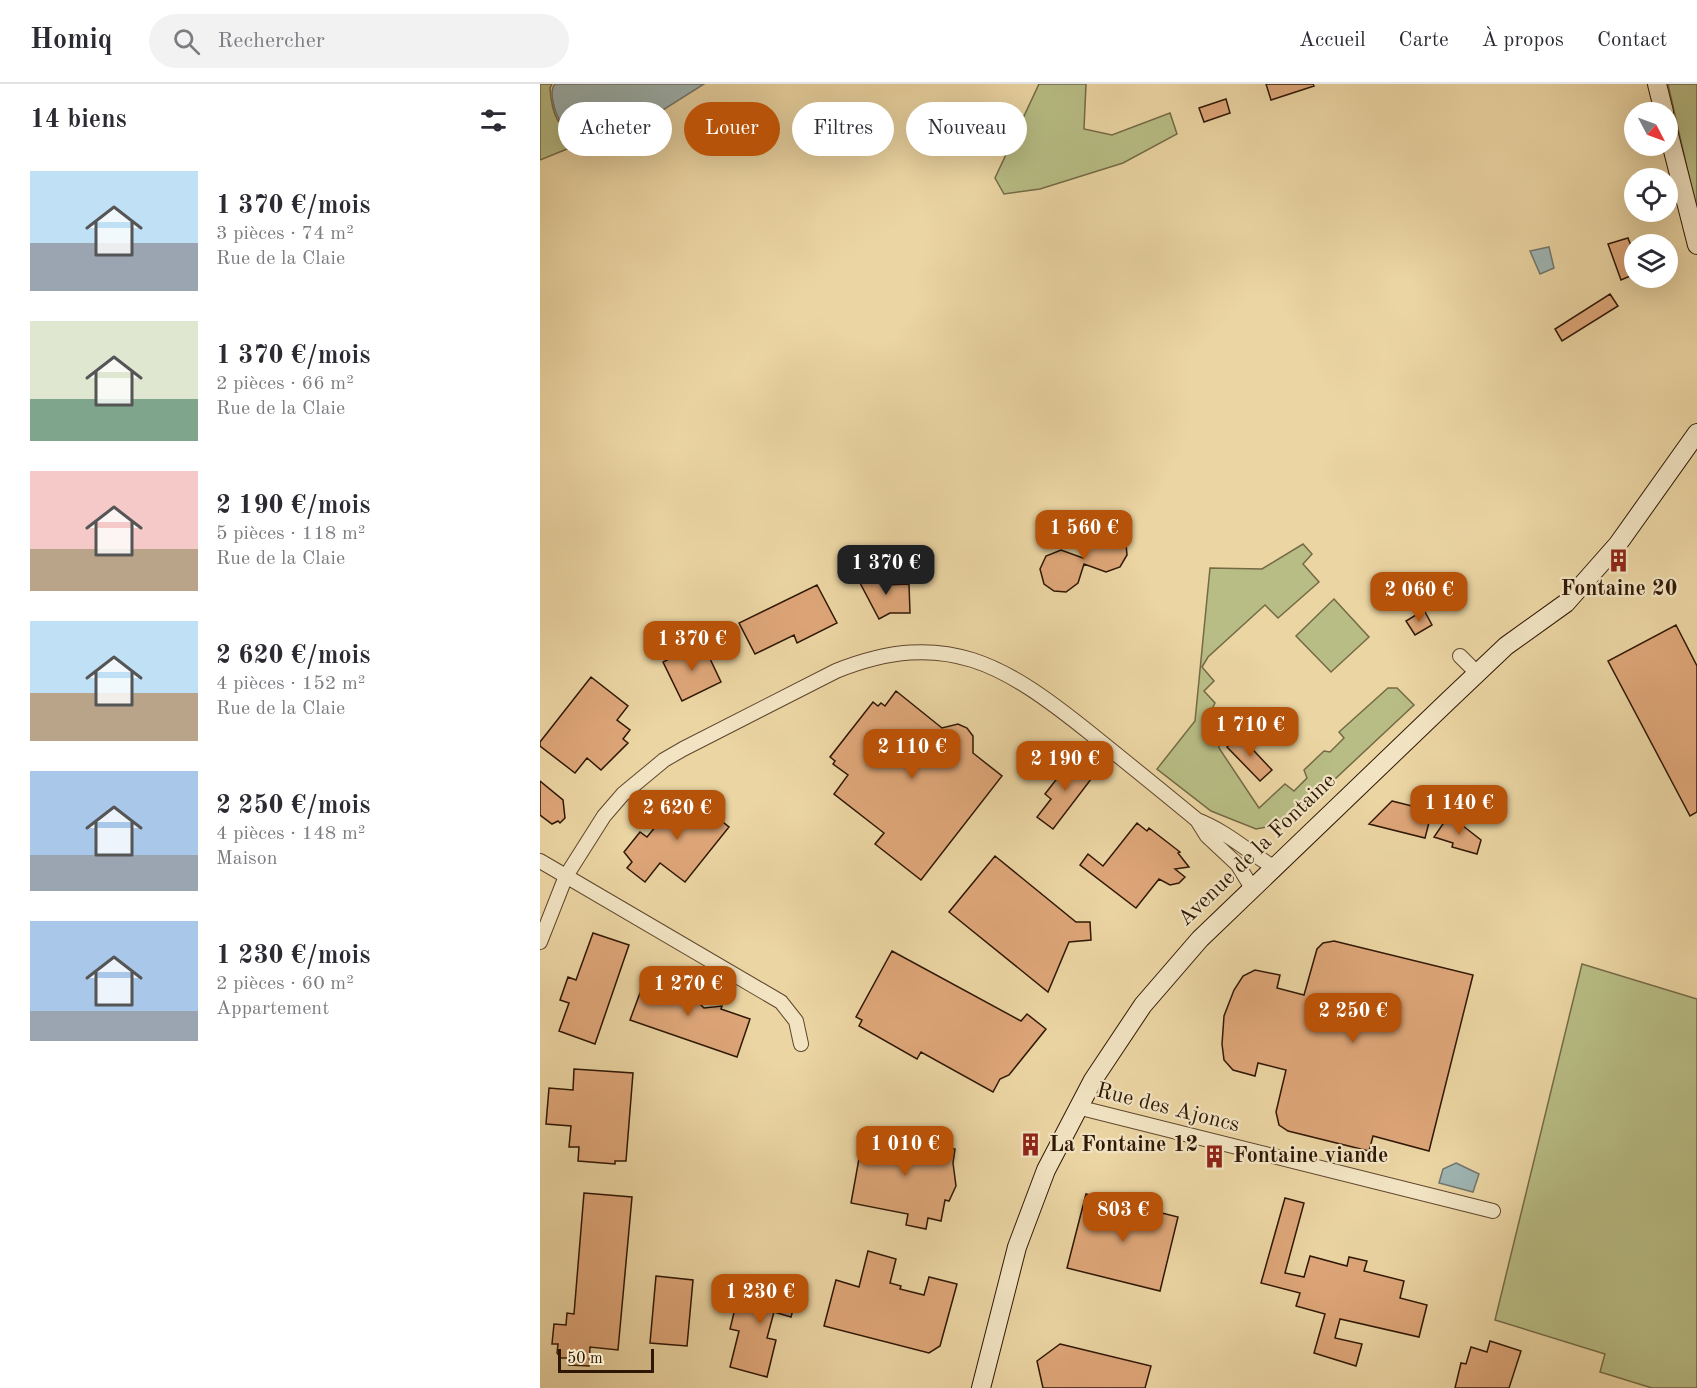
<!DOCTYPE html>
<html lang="fr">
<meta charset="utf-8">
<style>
:root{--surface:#fff;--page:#f2f2f3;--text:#2b2b33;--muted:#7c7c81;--line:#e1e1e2;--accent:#b45309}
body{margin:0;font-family:"Old Standard TT",serif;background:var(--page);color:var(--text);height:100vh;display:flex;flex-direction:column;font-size:22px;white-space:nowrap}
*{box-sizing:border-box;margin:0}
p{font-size:20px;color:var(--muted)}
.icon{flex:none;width:33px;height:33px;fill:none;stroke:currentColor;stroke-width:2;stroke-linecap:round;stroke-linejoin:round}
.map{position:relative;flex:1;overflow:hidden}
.drawer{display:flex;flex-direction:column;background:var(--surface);width:540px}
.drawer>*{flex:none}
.hud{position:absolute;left:18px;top:18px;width:570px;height:54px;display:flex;gap:12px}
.needle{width:39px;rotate:131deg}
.fabs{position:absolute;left:1084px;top:18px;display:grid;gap:12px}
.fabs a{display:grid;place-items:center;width:54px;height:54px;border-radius:50%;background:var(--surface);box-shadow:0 6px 24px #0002;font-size:30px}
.scale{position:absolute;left:18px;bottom:15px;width:96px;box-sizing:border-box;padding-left:6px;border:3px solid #2f1705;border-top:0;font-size:16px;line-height:21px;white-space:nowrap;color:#2f1705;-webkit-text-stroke:4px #f2e4c3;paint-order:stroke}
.price{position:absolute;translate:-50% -51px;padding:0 14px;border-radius:12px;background:var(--accent);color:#fff;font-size:20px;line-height:39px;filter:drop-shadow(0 2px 3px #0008)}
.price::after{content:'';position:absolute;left:50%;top:36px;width:18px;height:14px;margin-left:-9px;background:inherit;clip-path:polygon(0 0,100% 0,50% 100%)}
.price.selected{background:#222;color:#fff}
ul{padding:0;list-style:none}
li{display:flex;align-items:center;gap:18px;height:150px;padding:0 30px}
li span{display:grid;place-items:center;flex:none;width:168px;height:120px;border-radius:0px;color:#555}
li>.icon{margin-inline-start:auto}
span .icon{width:72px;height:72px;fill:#fffc;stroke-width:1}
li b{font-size:26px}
h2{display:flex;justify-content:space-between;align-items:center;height:72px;padding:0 30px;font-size:26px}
.tag{padding:0 21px;border-radius:27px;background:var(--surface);box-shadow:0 6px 24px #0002;font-size:21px;line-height:54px}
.tag.selected{background:var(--accent);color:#fff}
header{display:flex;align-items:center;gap:36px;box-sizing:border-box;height:84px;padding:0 30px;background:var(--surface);border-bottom:2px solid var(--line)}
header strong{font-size:28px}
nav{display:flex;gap:33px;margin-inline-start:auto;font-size:21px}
.search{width:420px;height:54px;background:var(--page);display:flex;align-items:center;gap:15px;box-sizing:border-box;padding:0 21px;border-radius:33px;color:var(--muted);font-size:22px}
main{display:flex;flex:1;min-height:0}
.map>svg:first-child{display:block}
.green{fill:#b8bd85;stroke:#746a45;stroke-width:1.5}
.water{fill:#9eb5b3;stroke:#72766d;stroke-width:1.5}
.building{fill:#dea678;stroke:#2f1705;stroke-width:1.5}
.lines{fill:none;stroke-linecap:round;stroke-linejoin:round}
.street-casing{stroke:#5e462c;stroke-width:16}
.secondary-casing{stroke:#2f1705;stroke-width:20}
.street{stroke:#f2e4c3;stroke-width:14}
.secondary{stroke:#f2e4c3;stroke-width:18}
.labels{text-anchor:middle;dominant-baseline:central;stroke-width:4.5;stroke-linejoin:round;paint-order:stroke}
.poi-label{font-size:22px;font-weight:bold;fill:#2f1705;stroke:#f2e4c3;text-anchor:start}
.street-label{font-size:22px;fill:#2f1705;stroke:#f2e4c3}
</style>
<header>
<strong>Homiq</strong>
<div class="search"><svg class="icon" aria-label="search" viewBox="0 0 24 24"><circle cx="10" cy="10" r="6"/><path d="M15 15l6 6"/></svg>Rechercher</div>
<nav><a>Accueil</a><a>Carte</a><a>À propos</a><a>Contact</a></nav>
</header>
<main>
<section class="drawer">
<h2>14 biens<svg class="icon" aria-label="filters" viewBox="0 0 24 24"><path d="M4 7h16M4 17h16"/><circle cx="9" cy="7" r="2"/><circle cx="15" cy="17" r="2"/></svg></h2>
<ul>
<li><span style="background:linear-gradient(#bfe0f5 60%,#9aa5b1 0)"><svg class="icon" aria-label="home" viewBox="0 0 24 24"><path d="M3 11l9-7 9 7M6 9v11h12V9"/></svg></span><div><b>1 370 €/mois</b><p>3 pièces · 74 m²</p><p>Rue de la Claie</p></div></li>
<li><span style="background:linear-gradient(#dfe7d0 65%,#7fa58c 0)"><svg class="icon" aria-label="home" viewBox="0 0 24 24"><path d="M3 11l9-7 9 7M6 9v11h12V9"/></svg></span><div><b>1 370 €/mois</b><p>2 pièces · 66 m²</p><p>Rue de la Claie</p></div></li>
<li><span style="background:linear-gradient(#f6c9c9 65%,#b9a48a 0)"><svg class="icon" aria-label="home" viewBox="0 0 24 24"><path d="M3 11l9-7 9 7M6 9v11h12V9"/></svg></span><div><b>2 190 €/mois</b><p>5 pièces · 118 m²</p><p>Rue de la Claie</p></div></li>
<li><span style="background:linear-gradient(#bfe0f5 60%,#b9a48a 0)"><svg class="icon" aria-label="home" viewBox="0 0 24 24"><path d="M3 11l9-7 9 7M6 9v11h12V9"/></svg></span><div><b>2 620 €/mois</b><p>4 pièces · 152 m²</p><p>Rue de la Claie</p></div></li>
<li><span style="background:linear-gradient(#a9c7e8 70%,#9aa5b1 0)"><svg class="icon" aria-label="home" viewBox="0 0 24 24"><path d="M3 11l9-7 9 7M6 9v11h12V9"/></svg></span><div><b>2 250 €/mois</b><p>4 pièces · 148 m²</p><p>Maison</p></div></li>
<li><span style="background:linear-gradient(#a9c7e8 75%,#9aa5b1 0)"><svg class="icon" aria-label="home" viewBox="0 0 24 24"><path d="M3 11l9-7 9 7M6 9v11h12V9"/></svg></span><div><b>1 230 €/mois</b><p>2 pièces · 60 m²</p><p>Appartement</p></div></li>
</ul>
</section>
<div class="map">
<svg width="1157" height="1304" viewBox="0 0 1157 1304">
<rect width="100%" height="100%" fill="#ebd5a3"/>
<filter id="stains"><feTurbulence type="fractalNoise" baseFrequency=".00333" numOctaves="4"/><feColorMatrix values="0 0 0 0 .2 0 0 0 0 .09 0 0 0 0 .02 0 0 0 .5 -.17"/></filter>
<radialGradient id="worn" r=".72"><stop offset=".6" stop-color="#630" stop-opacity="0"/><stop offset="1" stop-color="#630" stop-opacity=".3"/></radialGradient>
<path class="green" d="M0 0H12L10 4C12 32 17 42 41 56L27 65 0 76Z
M499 0H546L544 45 572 51 630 29 637 50 583 79 500 105 464 110 455 94Z
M1128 0H1157V128Z
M763 460 772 470 763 480 779 498 738 534 725 521 668 573 662 583 674 597 664 607 675 619 672 625 688 642 679 656V664L719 724 745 700 754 707 767 694 764 686 784 667 790 668 804 654 799 648 848 604H857L874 621 748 739 716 745 671 727 617 685 655 637 670 484 722 485Z
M794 515 829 553 791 588 756 552Z
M1042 880 1157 915V1304H1112L1060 1288 1065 1270 955 1236Z"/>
<path class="water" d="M15 0H164L77 55C50 60 21 52 14 22 12 15 10 6 15 0Z
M1009 163 1014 184 1000 190 990 167Z
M916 1079 939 1090 933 1108 899 1099 903 1085Z"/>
<path class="building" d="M726 0H773L774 2 731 16Z
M686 15 690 29 664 38 659 24Z
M1088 154 1095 172V190L1081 196 1068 160Z
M1070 210 1078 222 1022 257 1015 245Z
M566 446 580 451 586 460 587 471 580 483 566 488 544 480 538 499 526 508 514 507 504 500 500 485 506 472 521 466 543 474 550 453Z
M338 486 346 501 369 500 370 529H350L339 535 319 497Z
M905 490 923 520 915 525 897 495Z
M277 501 297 539 257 559 254 551 215 570 199 539Z
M884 526 892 541 875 551 866 537Z
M1136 541 1157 582V728L1150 732 1068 577Z
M162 558 181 598 142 617 123 578Z
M51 593 88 622 77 636 90 646 83 655 88 659 61 686 47 674 35 689 0 662V658Z
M356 607 402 644 418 640 427 644 433 652V669L462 692 381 796 335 760 344 749 294 710 308 691 293 680 295 677 290 673 333 618 338 622 341 619 345 622Z
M700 652 732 686 720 697 687 663Z
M533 674 555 690 513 745 497 733 511 715 505 710Z
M0 697 23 716 25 734 20 739 18 737 12 740 0 731Z
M144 708 189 743 145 798 120 779 105 798 87 784 92 778 84 768 100 748 107 753Z
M852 717 892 727 885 754 829 740Z
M909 731 941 756 937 770 912 763 913 759 894 753Z
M597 739 607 747 609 744 640 768 638 769 649 783 635 785 645 793 639 799 630 801 619 795 596 824 540 781 548 770 563 782Z
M455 772 536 838H550L551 856 529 858 508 908 409 828Z
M53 849 89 861 55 960 19 947 29 919 20 916 28 893 36 896Z
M794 857 933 891 889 1067 833 1052 829 1067 748 1047 739 1041 736 1028 746 986 718 979 715 992 693 986 684 976 682 960 684 932 694 906 703 892 715 886 740 891 737 904 764 911 777 865 783 859Z
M352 867 481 937 487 930 506 945 469 991 460 995 453 1008 381 968 377 975 319 942 322 936 316 933Z
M107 890 136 901 137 897 164 924 182 922 181 925 210 935 197 973 90 936Z
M34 985 93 989 86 1077H75V1080L38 1077 39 1063H29L31 1042 6 1040 9 1004 33 1006Z
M324 1047 415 1065 413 1079 416 1102 409 1117 405 1116 401 1137 388 1134 386 1145 366 1141 368 1130 311 1119Z
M44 1109 92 1113 78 1266 50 1263 49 1282 29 1281V1274H21L17 1269 18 1260H12L14 1240 26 1241 27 1229 34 1230Z
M546 1110 638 1133 620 1207 527 1184Z
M745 1114 764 1119 745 1189 764 1193 770 1172 807 1182 809 1173 827 1177 824 1187 864 1197 860 1214 887 1221 879 1253 800 1235 795 1254 822 1260 816 1282 774 1269 785 1230 756 1222 760 1209 721 1199Z
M328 1167 356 1175 350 1199 361 1202 360 1205 384 1211 389 1193 417 1200 400 1262 389 1269 284 1242 296 1196 319 1203Z
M241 1191 261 1196 251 1233 234 1228 227 1254 236 1256 227 1293 190 1283 199 1247 190 1245 200 1204 236 1213Z
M116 1192 153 1196 147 1262 110 1259Z
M950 1257 981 1267 969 1304H915L921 1279 926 1280 931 1263 947 1268Z
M520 1260 611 1282 605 1304H503L497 1277Z"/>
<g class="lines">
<defs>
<path id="street" d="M920 572 937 589
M657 736 667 752 698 781 712 804
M0 777 241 918 256 937 261 960
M0 858 26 792 64 732 83 710 124 676 143 665 296 587C406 543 465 581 550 649 586 678 622 707 657 736 686 747 708 768 735 784
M537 1023 953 1127"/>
<path id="secondary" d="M1117 0 1124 28
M1128 47 1157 161
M441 1304 477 1163 506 1086 553 996 603 921 660 855 908 617 966 562 1026 519 1078 460 1157 349"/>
</defs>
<use href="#street" class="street-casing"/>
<use href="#secondary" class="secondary-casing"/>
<use href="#street" class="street"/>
<use href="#secondary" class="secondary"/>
</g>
<defs>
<symbol id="building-bare" viewBox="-9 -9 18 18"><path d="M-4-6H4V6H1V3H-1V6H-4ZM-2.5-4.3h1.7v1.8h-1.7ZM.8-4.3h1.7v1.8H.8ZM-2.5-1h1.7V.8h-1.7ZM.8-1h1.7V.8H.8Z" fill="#8f2418" stroke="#f2e4c3" stroke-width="2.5" paint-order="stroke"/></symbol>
</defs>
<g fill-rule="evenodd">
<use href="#building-bare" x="1062" y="460" width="33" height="33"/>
<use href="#building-bare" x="474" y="1044" width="33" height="33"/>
<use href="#building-bare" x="658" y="1056" width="33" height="33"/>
</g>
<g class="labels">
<g class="poi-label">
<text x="1079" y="505" text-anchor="middle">Fontaine 20</text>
<text x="509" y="1061">La Fontaine 12</text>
<text x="693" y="1072">Fontaine viande</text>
</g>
<g class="street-label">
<text transform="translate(717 766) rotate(-44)">Avenue de la Fontaine</text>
<text transform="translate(628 1024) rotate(14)">Rue des Ajoncs</text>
</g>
</g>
<rect width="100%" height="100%" filter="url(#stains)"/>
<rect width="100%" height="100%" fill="url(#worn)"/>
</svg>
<div class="fabs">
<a><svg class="needle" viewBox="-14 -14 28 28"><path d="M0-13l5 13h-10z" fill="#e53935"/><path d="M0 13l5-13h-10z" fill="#7c7c81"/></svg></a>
<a><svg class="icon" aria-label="locate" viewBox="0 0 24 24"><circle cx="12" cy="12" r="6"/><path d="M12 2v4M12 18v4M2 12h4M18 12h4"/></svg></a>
<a><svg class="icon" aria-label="layers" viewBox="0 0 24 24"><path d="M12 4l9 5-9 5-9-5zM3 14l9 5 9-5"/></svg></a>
</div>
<div class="scale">50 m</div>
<b class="price" style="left:544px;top:477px">1 560 €</b>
<b class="price selected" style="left:346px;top:512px">1 370 €</b>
<b class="price" style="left:879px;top:539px">2 060 €</b>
<b class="price" style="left:152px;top:588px">1 370 €</b>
<b class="price" style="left:710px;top:674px">1 710 €</b>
<b class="price" style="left:372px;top:696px">2 110 €</b>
<b class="price" style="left:525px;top:708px">2 190 €</b>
<b class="price" style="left:919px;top:752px">1 140 €</b>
<b class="price" style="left:137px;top:757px">2 620 €</b>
<b class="price" style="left:148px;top:933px">1 270 €</b>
<b class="price" style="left:813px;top:960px">2 250 €</b>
<b class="price" style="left:365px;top:1093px">1 010 €</b>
<b class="price" style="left:583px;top:1159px">803 €</b>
<b class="price" style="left:220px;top:1241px">1 230 €</b>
<div class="hud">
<a class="tag">Acheter</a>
<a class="tag selected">Louer</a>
<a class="tag">Filtres</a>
<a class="tag">Nouveau</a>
</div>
</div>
</main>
